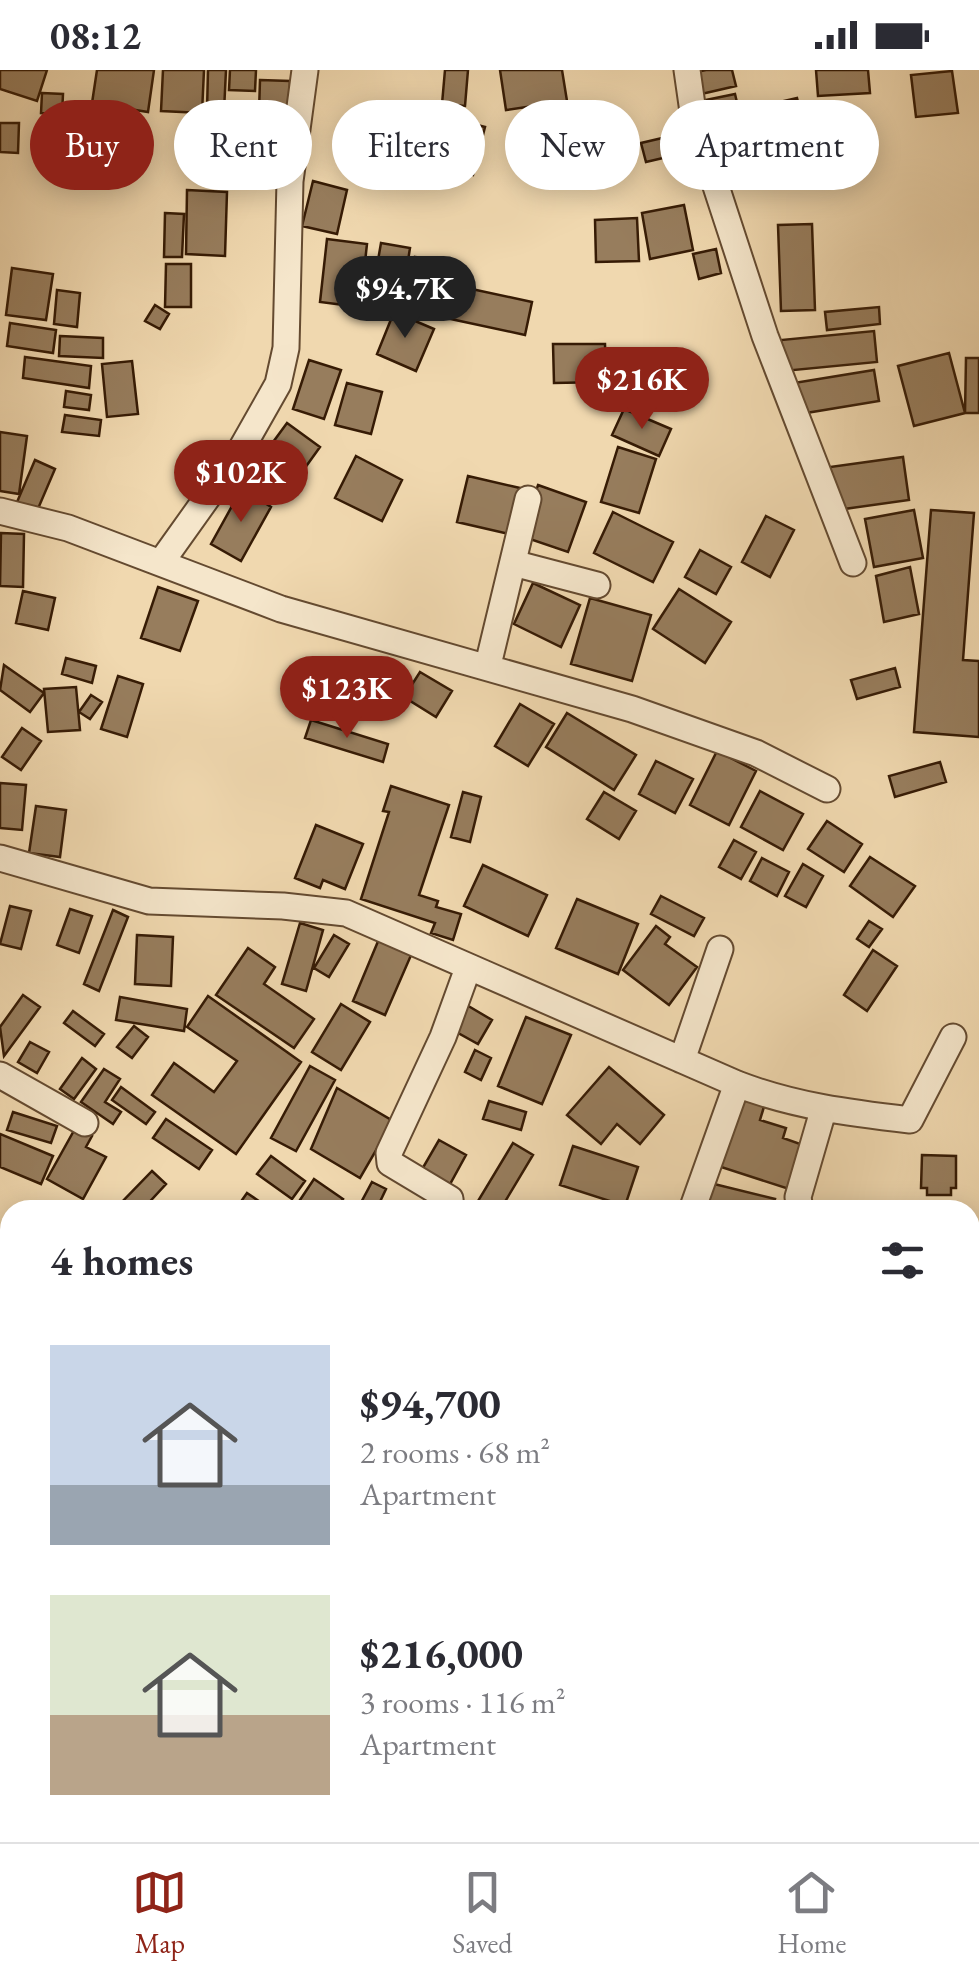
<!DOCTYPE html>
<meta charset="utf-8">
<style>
:root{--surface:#fff;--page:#f7f7f7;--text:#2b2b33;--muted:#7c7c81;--line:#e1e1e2;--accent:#8f2418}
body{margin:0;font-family:"EB Garamond",serif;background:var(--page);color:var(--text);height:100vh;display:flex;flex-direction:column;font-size:38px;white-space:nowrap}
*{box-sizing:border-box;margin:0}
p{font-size:32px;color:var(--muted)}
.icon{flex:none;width:55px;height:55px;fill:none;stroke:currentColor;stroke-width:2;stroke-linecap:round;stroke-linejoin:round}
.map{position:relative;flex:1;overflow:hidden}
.drawer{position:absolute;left:0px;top:1130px;width:980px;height:642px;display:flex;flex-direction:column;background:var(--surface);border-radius:30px 30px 0 0;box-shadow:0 5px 25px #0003}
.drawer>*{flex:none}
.banner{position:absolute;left:30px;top:30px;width:920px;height:90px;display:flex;gap:20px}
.price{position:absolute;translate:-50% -85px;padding:0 22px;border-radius:35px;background:var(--accent);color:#fff;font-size:32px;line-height:65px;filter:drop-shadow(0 2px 5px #0008)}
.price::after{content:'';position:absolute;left:50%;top:60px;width:30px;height:22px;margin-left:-15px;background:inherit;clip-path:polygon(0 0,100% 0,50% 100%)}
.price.current{background:#222;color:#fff}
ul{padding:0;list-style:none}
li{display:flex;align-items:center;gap:30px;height:250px;padding:0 50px}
li span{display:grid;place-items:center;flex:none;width:280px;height:200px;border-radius:0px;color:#555}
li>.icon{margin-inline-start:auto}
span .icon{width:120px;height:120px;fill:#fffc;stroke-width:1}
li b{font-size:42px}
h2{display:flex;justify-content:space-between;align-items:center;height:120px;padding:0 50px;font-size:42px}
.chip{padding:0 35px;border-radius:45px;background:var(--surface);box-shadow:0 5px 25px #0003;font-size:35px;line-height:90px}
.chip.current{background:var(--accent);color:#fff}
.status{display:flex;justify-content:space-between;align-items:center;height:70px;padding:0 50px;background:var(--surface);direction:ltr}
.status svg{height:28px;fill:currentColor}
.tabs{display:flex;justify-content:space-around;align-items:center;height:140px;border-top:2px solid var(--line);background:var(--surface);font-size:28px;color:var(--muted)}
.tabs a{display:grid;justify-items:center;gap:5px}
.tabs .current{color:var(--accent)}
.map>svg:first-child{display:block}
.building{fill:#977d5d;stroke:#361b05;stroke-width:2.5}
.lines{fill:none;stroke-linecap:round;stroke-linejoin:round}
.minor-casing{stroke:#644a30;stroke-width:29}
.tertiary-casing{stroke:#644a30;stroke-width:36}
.minor{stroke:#f5e6cb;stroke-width:25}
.tertiary{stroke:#f5e6cb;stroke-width:32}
</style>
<div class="status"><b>08:12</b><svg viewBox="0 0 49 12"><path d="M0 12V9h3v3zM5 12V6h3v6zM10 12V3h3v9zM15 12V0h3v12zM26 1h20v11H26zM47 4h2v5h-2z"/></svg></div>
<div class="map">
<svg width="979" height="1772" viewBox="0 0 979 1772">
<rect width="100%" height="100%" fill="#f0d8af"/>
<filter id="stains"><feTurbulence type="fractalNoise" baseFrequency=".002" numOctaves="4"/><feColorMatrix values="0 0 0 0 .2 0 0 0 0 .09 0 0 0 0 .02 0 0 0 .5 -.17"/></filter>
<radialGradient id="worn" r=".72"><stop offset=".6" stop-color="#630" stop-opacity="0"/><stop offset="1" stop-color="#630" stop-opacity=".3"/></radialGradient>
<path class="building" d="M0 0H47L37 31 0 19Z
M97 0H154L148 42 92 33Z
M163 0H204L202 43 161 41Z
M208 0H226L224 41H207Z
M230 0H256L255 21 229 20Z
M445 0H468L465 36 442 34Z
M500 0H562L567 31 506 40Z
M706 0H732L736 16 697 25 692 3Z
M816 0H868L870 23 818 26Z
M952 1 958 43 916 47 911 5Z
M260 10 290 11 289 42H259Z
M42 23 63 24 62 45 41 43Z
M735 24 743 58 708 65 701 31Z
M797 28 802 48 767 57 762 36Z
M445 47 485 57 473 105 433 94Z
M0 53H19L18 83 0 82Z
M675 65 680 84 646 92 641 73Z
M810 86 811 112 784 113 783 87Z
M313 111 347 120 337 164 302 156Z
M187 120 227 122 225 186 186 184Z
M684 135 693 180 650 189 642 143Z
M165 143 184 144 182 187H164Z
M637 148 639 191 596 192 595 150Z
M812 154 815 240 781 241 778 155Z
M327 169 367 174 360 237 320 232Z
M381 173 410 178 401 235 371 231Z
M716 179 721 203 699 209 693 184Z
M415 187 432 189 427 231 410 229Z
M166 194H191V237H165Z
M12 198 53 204 46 250 6 245Z
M453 215 532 232 525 265 446 248Z
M57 220 80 223 77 257 54 254Z
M155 235 169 244 160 259 145 251Z
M879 237 880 254 827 260 825 242Z
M394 242 434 259 416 301 377 284Z
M10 253 56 260 53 283 7 276Z
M874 261 877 292 784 301 781 270Z
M60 266 103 268V288L59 286Z
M553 274H605L606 312 554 313Z
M949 283 965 343 914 356 898 296Z
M25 287 91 296 89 318 23 308Z
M966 288H979V343H965Z
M309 290 341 300 324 349 293 339Z
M132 291 138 344 107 347 102 294Z
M874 300 879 331 800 344 794 313Z
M347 313 382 322 371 364 335 355Z
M66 321 91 325 89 340 64 337Z
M624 339 671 359 659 386 612 365Z
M65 345 101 350 99 366 62 362Z
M287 353 320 377 302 402 268 379Z
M0 362 27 366 19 424 0 421Z
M618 377 656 389 639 443 601 432Z
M356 386 402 410 382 451 335 428Z
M903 387 909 430 837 440 830 397Z
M35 390 55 399 37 441 17 432Z
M468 406 520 418 509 464 457 452Z
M538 415 586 432 568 482 521 466Z
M242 418 271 437 241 491 211 474Z
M914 440 923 488 874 497 865 449Z
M931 440 974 443 963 590 979 591V667L914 662Z
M613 442 673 472 653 512 594 483Z
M766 446 794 460 770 507 742 492Z
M1 463 24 464 23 517 0 516Z
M700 480 731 497 716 524 685 507Z
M910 497 919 544 884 552 876 506Z
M533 513 580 535 561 577 514 554Z
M158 517 198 531 180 581 141 568Z
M679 519 731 552 705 593 653 559Z
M23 521 55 528 48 560 16 553Z
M590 528 651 545 632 611 571 594Z
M66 588 96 596 92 613 62 604Z
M4 595 44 623 30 642 0 620Z
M895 598 900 617 857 629 851 610Z
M420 602 452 621 436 647 404 627Z
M118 606 143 614 127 667 101 659Z
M319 615 350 634 341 650 309 631Z
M76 617 80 660 48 662 44 619Z
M91 625 102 632 90 649 79 642Z
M520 634 554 654 528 696 495 676Z
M567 643 636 685 614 720 546 677Z
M311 650 388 674 383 692 305 668Z
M22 658 41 671 21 700 2 687Z
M717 681 756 701 729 755 690 735Z
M656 691 693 709 675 743 639 724Z
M940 692 946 712 895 727 889 706Z
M0 713 26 715 22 760 0 758Z
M391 716 449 735 419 825 438 831 436 837 461 844 453 870 431 863 435 853 361 829 389 742 383 741Z
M760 721 803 744 783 780 741 757Z
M463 722 481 727 470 772 451 767Z
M604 722 636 741 619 769 587 749Z
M36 736 66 740 60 787 29 783Z
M827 751 862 774 844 802 808 779Z
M316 755 363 774 345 819 323 810 320 818 295 808Z
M734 770 756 782 741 809 719 797Z
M870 787 915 816 893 847 850 816Z
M762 788 789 802 777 826 750 811Z
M803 794 823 806 806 837 785 826Z
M483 795 547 825 528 866 464 836Z
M661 826 704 848 694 866 651 844Z
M577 829 638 854 618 904 556 878Z
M10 836 31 841 21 879 0 874Z
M70 839 92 846 79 883 57 875Z
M113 840 128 847 99 921 84 914Z
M869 851 882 859 869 877 857 869Z
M300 853 323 860 306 921 282 914Z
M656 856 670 867 665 874 697 897 669 935 623 900Z
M137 865 173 867 171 916 135 914Z
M334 865 349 874 329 907 314 898Z
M379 869 412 883 385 945 353 931Z
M248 878 275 897 264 914 314 949 294 978 216 925Z
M873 880 897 896 867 941 844 925Z
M23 925 40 937 4 986 0 957Z
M208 926 301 992 236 1084 152 1025 174 993 214 1022 237 991 187 957Z
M120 927 187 939 184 961 116 950Z
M341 934 370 952 341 1000 312 982Z
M465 934 492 950 478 974 451 959Z
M73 941 104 964 95 976 64 953Z
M526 947 571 965 542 1034 498 1016Z
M134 956 148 967 132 988 117 977Z
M30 972 49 982 37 1003 18 992Z
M475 980 491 988 481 1010 465 1002Z
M82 988 96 999 74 1029 60 1019Z
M310 996 335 1010 296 1081 271 1068Z
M609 997 664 1045 640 1074 617 1054 601 1074 567 1045Z
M104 999 120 1009 105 1032 121 1042 113 1054 81 1032Z
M121 1017 155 1042 146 1054 112 1030Z
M337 1018 393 1051 360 1108 311 1079Z
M742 1022 766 1030 760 1050 786 1058 783 1068 803 1075 789 1119 718 1096Z
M489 1031 526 1042 521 1060 483 1049Z
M13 1042 57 1056 51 1073 7 1060Z
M166 1049 212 1080 199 1099 153 1068Z
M76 1057 92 1066 86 1077 106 1087 83 1129 47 1109Z
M0 1064 53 1086 41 1114 0 1097Z
M439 1070 466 1085 449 1116 421 1101Z
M513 1073 533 1085 500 1140H493L478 1131Z
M573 1076 638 1097 625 1136 560 1115Z
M922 1085 956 1086V1118H951V1125H927V1118H921Z
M271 1086 305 1111 292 1129 257 1104Z
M152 1101 166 1114 142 1140H132L122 1132Z
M314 1109 343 1129 335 1140H308L298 1133Z
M372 1112 386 1119 377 1138 380 1140H357Z
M706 1112 775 1129 772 1140H700Z
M247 1123 272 1140H235Z
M970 1163 979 1166V1201L970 1199Z
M0 1256 10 1265 8 1304 0 1294Z
M977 1528 979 1615 970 1617V1530Z
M10 1718V1745L0 1746V1720Z
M10 1753V1762H34L38 1772H0V1757Z
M139 1762H231L235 1772H143Z
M336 1762H361L366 1772H320Z
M483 1762H524L511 1772H490Z"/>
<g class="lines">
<defs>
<path id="minor" d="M687 0 694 49 765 266 853 493
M0 441 68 458 281 539 632 639 756 683 827 719
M162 491 239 383 278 314 286 278 290 111 305 0
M513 493 597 515
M488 595 528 429
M0 788 149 831 283 836 346 843 737 1014C794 1036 850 1043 910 1050L953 967
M682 990 720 879
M0 1005 85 1053
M451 1140 450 1129 390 1093 389 1083 443 967 468 898
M692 1140 737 1014
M800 1140 798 1127 823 1041
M970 1231 979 1237
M0 1356 10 1347
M970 1633 979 1631
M437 1762 441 1772
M695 1762 698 1772
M903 1772 908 1762"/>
<path id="tertiary" d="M0 1461 10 1476
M110 1762 112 1772"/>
</defs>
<use href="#minor" class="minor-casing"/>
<use href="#tertiary" class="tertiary-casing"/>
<use href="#minor" class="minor"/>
<use href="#tertiary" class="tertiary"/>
</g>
<rect width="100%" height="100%" filter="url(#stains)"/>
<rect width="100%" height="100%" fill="url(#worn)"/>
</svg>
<b class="price current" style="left:405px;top:271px">$94.7K</b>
<b class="price" style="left:642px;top:362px">$216K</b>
<b class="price" style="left:241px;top:455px">$102K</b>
<b class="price" style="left:347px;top:671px">$123K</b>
<div class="banner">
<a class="chip current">Buy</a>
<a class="chip">Rent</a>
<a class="chip">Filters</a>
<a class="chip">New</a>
<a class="chip">Apartment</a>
</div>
<section class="drawer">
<h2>4 homes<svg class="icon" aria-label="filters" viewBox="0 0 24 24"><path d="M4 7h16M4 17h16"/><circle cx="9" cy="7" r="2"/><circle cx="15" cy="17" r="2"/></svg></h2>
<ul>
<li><span style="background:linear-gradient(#c9d6e8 70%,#9aa5b1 0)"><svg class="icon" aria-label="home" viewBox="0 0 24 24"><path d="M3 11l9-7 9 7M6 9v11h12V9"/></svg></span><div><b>$94,700</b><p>2 rooms · 68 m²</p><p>Apartment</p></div></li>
<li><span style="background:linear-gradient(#dfe7d0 60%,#b9a48a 0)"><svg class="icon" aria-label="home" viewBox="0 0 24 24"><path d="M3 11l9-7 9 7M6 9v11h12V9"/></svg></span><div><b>$216,000</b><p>3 rooms · 116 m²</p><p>Apartment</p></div></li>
</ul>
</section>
</div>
<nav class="tabs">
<a class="current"><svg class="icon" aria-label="map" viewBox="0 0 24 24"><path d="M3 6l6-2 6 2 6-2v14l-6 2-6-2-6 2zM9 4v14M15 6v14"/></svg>Map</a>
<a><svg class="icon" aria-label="saved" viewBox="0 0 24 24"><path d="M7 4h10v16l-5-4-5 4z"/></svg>Saved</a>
<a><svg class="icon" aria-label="home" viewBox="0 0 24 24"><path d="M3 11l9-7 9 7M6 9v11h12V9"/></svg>Home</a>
</nav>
